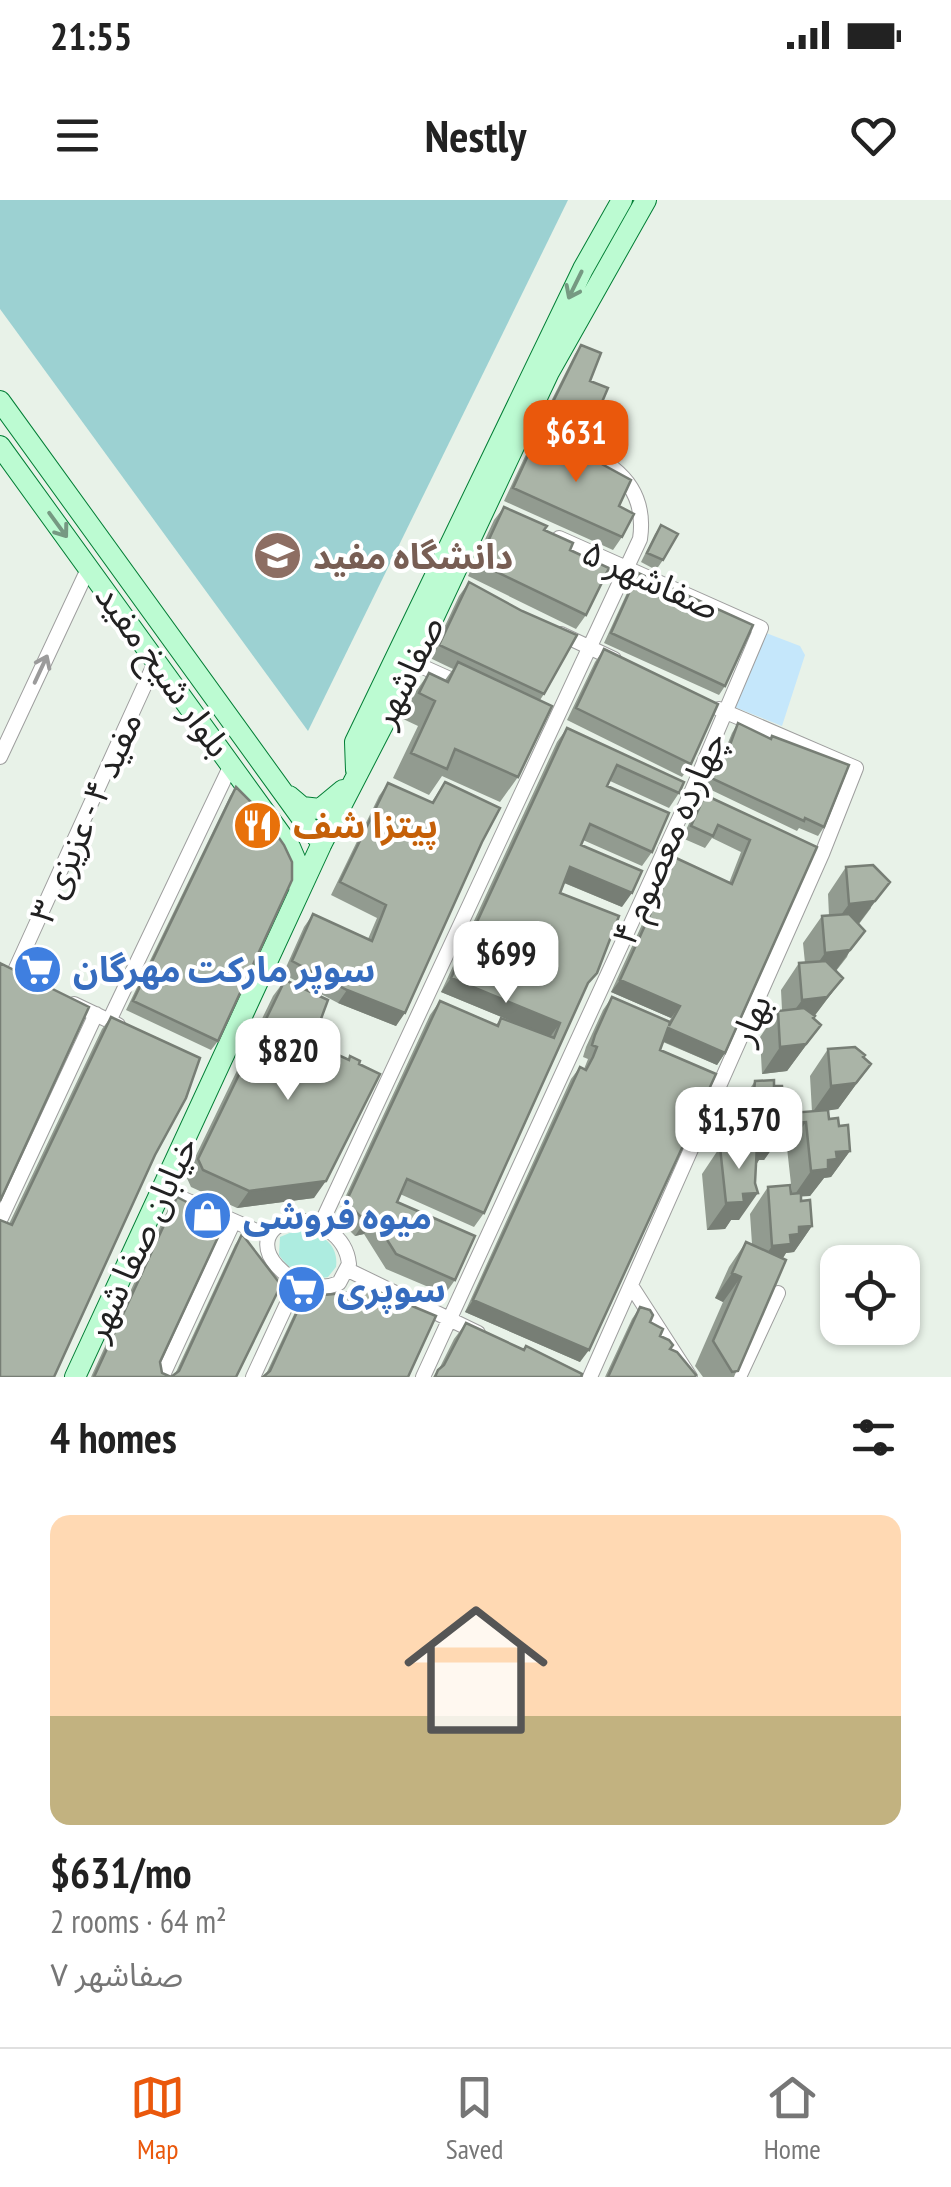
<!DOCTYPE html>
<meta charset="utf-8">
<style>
:root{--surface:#fff;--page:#f6f6f6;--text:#222;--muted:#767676;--line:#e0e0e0;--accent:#ea580c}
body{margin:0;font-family:"PT Sans Narrow","Noto Sans Arabic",sans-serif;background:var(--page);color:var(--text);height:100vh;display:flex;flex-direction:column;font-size:38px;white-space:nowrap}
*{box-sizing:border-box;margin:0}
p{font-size:32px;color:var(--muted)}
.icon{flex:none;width:55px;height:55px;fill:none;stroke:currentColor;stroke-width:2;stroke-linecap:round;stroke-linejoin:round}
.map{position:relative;height:1177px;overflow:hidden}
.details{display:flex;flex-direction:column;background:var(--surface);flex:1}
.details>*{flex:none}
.tools{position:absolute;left:820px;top:1045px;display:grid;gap:20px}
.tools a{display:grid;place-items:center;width:100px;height:100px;border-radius:20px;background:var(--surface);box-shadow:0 2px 8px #0004;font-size:50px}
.price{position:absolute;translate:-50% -85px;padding:0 22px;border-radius:20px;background:#fff;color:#222;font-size:32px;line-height:65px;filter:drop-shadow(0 2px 5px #0008)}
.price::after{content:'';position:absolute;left:50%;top:60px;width:30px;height:22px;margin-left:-15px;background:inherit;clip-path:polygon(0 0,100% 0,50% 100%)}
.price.selected{background:var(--accent);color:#fff}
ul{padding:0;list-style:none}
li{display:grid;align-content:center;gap:20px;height:530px;padding:0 50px}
li span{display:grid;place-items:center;height:310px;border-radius:20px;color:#555}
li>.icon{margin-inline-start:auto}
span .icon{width:180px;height:180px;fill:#fffc;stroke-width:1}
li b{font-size:42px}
h2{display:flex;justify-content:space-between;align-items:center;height:120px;padding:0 50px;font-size:42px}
.status{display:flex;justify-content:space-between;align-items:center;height:70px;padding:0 50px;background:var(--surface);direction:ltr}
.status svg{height:28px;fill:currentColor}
header{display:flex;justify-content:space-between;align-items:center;height:130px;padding:0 50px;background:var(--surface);font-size:45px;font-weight:700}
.tab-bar{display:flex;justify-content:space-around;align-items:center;height:140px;border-top:2px solid var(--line);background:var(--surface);font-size:28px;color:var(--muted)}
.tab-bar a{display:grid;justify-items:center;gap:5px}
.tab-bar .selected{color:var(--accent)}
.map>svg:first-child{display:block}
.grass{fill:#adece0}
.forest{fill:#9cd1d2}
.park{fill:#c5e7fb}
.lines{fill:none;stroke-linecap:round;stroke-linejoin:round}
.street-casing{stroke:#9e9e9e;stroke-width:16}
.secondary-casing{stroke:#027e35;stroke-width:22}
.street{stroke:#fff;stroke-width:14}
.secondary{stroke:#bcfbd2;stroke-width:20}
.wall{fill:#929b90}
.shaded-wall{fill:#777e75}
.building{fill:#aab4a7;stroke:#777e75;stroke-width:2.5}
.oneway{stroke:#769982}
.oneway2{stroke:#9b9b9b}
.labels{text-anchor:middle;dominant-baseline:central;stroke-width:8;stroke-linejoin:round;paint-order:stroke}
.education-label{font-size:35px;font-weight:bold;fill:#785e54;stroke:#fff;text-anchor:start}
.street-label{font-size:35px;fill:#212121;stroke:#fff}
.food-label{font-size:35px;font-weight:bold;fill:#c56008;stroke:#fff;text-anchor:start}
.shop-label{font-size:35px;font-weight:bold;fill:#366cbe;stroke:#fff;text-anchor:start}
</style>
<div class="status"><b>21:55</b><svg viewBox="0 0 49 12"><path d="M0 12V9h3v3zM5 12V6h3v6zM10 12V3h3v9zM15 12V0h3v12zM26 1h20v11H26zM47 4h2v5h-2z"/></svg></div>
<header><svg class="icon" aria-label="menu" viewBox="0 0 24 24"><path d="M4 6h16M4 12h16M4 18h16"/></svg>Nestly<svg class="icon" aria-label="heart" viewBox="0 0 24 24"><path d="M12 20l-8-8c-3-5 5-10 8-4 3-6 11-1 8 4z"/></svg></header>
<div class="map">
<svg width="951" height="1177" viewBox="0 0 951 1177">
<rect width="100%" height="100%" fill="#e8f2e8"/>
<path class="grass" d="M299 1029C320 1033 339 1043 336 1067L328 1077C306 1082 291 1072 279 1055L280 1037Z"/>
<path class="forest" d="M0 0H568L308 531 0 109Z"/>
<path class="park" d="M766 433 800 446 805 455 782 526 732 506Z"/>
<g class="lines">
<defs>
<path id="street" d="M561 434 614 459
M412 462 461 484
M0 557 89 367
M13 775 157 458
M74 804 118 825
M109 821 232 563
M163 990 268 1036
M0 1020 96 814
M290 1020C318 1019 346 1035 349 1064L339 1083C296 1102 233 1040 290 1020Z
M320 1026 640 339C651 265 578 248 523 228
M348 1070 478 1133
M632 1087 690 1177
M162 1177 234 1021
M253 1177 297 1082
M423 1177 691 593 761 428 559 338
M590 1177 822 654 856 568 719 509
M739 1177 778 1093"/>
<path id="secondary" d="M0 201 306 624 322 643
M0 246 290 647 299 668V688
M356 570 355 542 583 69 622 0
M289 596 302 607 320 609 343 590
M75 1177 322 643 385 521 549 172 646 0"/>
</defs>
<use href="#street" class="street-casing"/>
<use href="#secondary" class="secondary-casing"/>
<use href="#street" class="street"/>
<use href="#secondary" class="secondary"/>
</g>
<path class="wall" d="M581 145 590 181V230L584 239 554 225 552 227 540 223 575 154Z
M537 236 577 258 585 246 600 263 619 306 622 337 613 350 504 301 528 250Z
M504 307 544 330 570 350 586 415 576 429 468 376 494 320Z
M661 325 663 360 656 370 641 362 655 334Z
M638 373 725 486 719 495 604 443 632 382Z
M469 382 544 494 540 500 518 577 500 602 442 576 429 595 393 578 418 526 401 518 411 498 429 473 445 480 453 469 430 458 459 396Z
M604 449 691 564 682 577 567 520 595 462Z
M738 523 824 627 818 636 799 628 797 631 705 587 716 563 722 554 723 555 732 533Z
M567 528 679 593 669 608 610 581 607 586 652 652 642 666 583 640 581 645 622 707 564 683 560 693 586 788 484 1013 474 1027 400 994 397 1002 455 1080 445 1094 386 1069 364 1034 355 1036 336 1017 430 815 440 801 496 825 501 818 550 837 441 792 557 542Z
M445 582 482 642 396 826 338 803 283 774 304 727 313 714 368 739 377 718 331 695 379 596 388 583 431 603Z
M236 587 218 841 211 850 126 810 230 596Z
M705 595 817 647 725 853 717 865 663 842 580 1162 465 1112 571 879 580 867 584 869 588 859 583 857 586 847 603 810 612 797 669 822 671 818 611 792 667 670 676 658 729 683 741 652 712 638 705 648 682 638 697 607Z
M846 667 871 708 859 724 847 757 836 771 843 778 813 818 821 825 787 871 762 874 760 837 778 811 782 810 781 790 799 763H805L803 743 822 716H829L828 694Z
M285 780 312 843 348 860 314 998 237 1008 191 987 186 976 273 796Z
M111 817 155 955 54 1177 9 1024 102 829Z
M828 849 863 857 871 864 838 909 828 910 829 919 839 926 850 951 831 977 824 978 810 996H801V1001L812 1026 794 1052 786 1053 783 1058 734 1177H703L695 1166 723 1102 715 1098 729 1067 746 1042 752 1044 750 1014 768 987 792 993 787 948 771 950 764 960H759L756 965 739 1020H731L725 1029 707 1030 702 974 720 947 735 946 734 941 737 908 755 881 774 886 783 898 791 913 812 912 810 876Z
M177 997 160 1162 162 1173 171 1177 175 1174 235 1045 242 1034 236 1177H91L169 1007Z
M374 1090 266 1174 297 1108 304 1097Z
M640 1107 660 1136 695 1177H605L632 1119Z
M466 1123 581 1177H433L439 1169 454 1139Z"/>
<path class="shaded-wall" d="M547 214 559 218 552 227 540 223Z
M570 667 632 693 622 707 560 681Z
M890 682 856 727 830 730 849 704Z
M865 731 831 777 806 780 825 753Z
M451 778 560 823 550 837 441 792Z
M843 778 809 823 783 826 802 800Z
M620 780 680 806 671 818 611 792Z
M347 790 405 813 396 826 338 803Z
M821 825 787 871 762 874 780 847Z
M668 828 725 853 717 865 660 840Z
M871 864 838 909 812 913 831 886Z
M806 922 787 948 771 950 764 960H759L755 966 739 967 757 940 782 924Z
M850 951 831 977 824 978 810 996 793 997 811 971 828 960 836 952Z
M326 981 314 998 237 1008 249 991Z
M758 993 739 1020H731L725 1029 707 1030 726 1003 743 994Z
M374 1019 364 1034 355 1036 365 1021Z
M812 1026 794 1052 786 1053 781 1061 754 1072 772 1046 790 1035 799 1027Z
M732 1073 741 1077 723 1102 715 1098Z
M473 1100 589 1150 580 1162 465 1112Z"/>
<path class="building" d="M581 145 601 153 590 181 608 188 590 230 560 215 559 218 547 214Z
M537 236 563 246 561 250 580 259 585 246 604 256 600 263 631 280 619 306 634 314 622 337 513 288Z
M504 307 547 326 544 330 573 343 570 350 609 368 586 415 478 363Z
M661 325 678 334 663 360 647 353Z
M638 373 753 425 725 486 611 433Z
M469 382 522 411 577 435 544 494 439 445Z
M604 449 718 504 691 564 576 508Z
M458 462 552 506 518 577 455 549 447 569 411 553 435 501 419 493 429 473 448 482Z
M738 523 771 539 772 536 849 565 824 627 805 618 804 621 711 578 722 554 726 556Z
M567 528 684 582 679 593 617 565 607 586 669 613 652 652 590 624 581 645 642 671 632 693 570 667 560 693 619 716 597 773 588 783 484 1013 407 979 397 1002 475 1036 455 1080 396 1054 374 1019 365 1021 346 1002 440 801 498 826 501 818 554 838 560 823 451 778Z
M445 582 500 608 482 642 405 813 347 790 292 761 313 714 372 741 386 705 340 682 388 583 433 603Z
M236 587 262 613 284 645 292 662V680L218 841 133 801Z
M705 595 817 647 725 853 668 828 660 850 716 874 589 1150 473 1100 580 867 586 870 593 857 597 847 592 845 595 835 612 797 670 822 669 826 680 806 620 780 676 658 732 684 750 640 718 625 713 636 691 626Z
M873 665 890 682 875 701 849 704 846 667Z
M849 714 865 731 850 750 825 753 822 716Z
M826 761 843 778 827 797 802 800 799 763Z
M0 763 89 807 0 1001Z
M285 780 328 800 312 843 349 860 350 856 360 861 359 864 380 874 326 981 249 991 203 970 198 959Z
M804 808 815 816 813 818 821 825 806 844 780 847 778 811Z
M111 817 200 858 186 898 155 955 54 1177H0V1020L12 1025Z
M855 847 865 855 863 857 871 864 856 883 831 886 828 849Z
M774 880V886H782L783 898 790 897 791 913 828 910 829 919 838 918 839 926 848 925 850 951 836 952 837 959 828 960V969L811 971 806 922 782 924 783 933 773 934V939L757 940 752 914 755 881Z
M757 945 755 983 758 993 743 994 744 1002 726 1003 720 947Z
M790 985 791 994 801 993V1001L810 1000 812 1026 799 1027V1034L790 1035 791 1044 772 1046 768 987Z
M177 997 225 1022 160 1162 162 1173 171 1177 179 1171 242 1034 281 1085 236 1177H94Z
M746 1042 786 1060 738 1171 732 1172 713 1141 741 1077 732 1073Z
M374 1090 436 1116 408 1177H263L270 1171 304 1097Z
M640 1107 650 1110 653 1115 650 1122 663 1129 660 1136 669 1140 673 1145 670 1149 677 1152 696 1175 695 1177H608Z
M466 1123 524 1150 526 1146 582 1174 581 1177H435L438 1170 444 1165Z"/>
<defs><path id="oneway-shaft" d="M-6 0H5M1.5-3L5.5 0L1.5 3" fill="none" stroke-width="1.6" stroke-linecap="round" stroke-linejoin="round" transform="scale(2.5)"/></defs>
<g class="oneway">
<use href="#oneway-shaft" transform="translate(575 85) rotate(116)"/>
<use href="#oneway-shaft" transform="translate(58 325) rotate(54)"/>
</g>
<use class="oneway2" href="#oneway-shaft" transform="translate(41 469) rotate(-65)"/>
<defs>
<symbol id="university-disc" viewBox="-11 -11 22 22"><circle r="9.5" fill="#8d6e63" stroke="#fff"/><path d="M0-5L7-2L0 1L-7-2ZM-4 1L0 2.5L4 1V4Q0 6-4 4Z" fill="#fff"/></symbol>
<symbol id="restaurant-disc" viewBox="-11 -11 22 22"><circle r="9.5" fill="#e8710a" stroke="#fff"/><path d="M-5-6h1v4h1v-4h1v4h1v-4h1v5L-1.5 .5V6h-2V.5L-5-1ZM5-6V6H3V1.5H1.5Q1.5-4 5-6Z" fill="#fff"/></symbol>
<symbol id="supermarket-disc" viewBox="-11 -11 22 22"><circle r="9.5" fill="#3f7fe0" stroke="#fff"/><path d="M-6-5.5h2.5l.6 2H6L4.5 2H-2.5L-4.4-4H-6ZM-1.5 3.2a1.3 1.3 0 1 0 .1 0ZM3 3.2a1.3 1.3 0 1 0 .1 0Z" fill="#fff"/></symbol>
<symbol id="shop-disc" viewBox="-11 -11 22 22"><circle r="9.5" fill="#3f7fe0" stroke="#fff"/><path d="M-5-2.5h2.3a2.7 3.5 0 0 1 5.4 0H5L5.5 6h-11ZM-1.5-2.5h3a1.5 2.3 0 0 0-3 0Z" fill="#fff"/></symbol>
</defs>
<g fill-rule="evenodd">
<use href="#university-disc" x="250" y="328" width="55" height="55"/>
<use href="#restaurant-disc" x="230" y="598" width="55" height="55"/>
<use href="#supermarket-disc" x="10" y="742" width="55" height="55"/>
<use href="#shop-disc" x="180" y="988" width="55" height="55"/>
<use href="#supermarket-disc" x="274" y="1062" width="55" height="55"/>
</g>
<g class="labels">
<g class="education-label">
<text x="313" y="356">دانشگاه مفید</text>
</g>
<g class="street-label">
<text transform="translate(651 379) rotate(24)">صفاشهر ۵</text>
<text transform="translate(164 470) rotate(54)">بلوار شیخ مفید</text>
<text transform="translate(407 471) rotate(-64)">صفاشهر</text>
<text transform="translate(85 617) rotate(-66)">مفید ۴ - عزیزی ۳</text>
<text transform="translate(668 638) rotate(-66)">چهارده معصوم ۴</text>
<text transform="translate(750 819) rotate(-66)">بهار</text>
<text transform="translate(140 1038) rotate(-65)">خیابان صفا شهر</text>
</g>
<g class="food-label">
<text x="293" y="625">پیتزا شف</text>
</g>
<g class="shop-label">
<text x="73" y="769">سوپر مارکت مهرگان</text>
<text x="243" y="1016">میوه فروشی</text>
<text x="337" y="1089">سوپری</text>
</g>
</g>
</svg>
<div class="tools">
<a><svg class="icon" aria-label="locate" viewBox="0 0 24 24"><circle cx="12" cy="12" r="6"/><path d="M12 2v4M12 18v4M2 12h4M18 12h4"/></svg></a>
</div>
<b class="price selected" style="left:576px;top:285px">$631</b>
<b class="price" style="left:506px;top:806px">$699</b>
<b class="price" style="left:288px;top:903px">$820</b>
<b class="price" style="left:739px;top:972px">$1,570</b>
</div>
<section class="details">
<h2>4 homes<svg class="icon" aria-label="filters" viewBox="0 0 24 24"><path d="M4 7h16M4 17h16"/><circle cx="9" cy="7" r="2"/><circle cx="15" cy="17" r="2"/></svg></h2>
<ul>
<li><span style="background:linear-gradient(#ffd9b3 65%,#c2b280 0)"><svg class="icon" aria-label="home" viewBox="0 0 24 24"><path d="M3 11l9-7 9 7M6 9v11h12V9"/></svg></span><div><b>$631/mo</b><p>2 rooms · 64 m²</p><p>صفاشهر ۷</p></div></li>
</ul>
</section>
<nav class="tab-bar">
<a class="selected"><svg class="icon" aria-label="map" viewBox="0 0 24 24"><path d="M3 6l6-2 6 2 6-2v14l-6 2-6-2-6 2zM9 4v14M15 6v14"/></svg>Map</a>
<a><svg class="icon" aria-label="saved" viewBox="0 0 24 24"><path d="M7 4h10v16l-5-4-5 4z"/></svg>Saved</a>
<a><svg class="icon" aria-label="home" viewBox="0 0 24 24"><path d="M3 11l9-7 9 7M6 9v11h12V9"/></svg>Home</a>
</nav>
